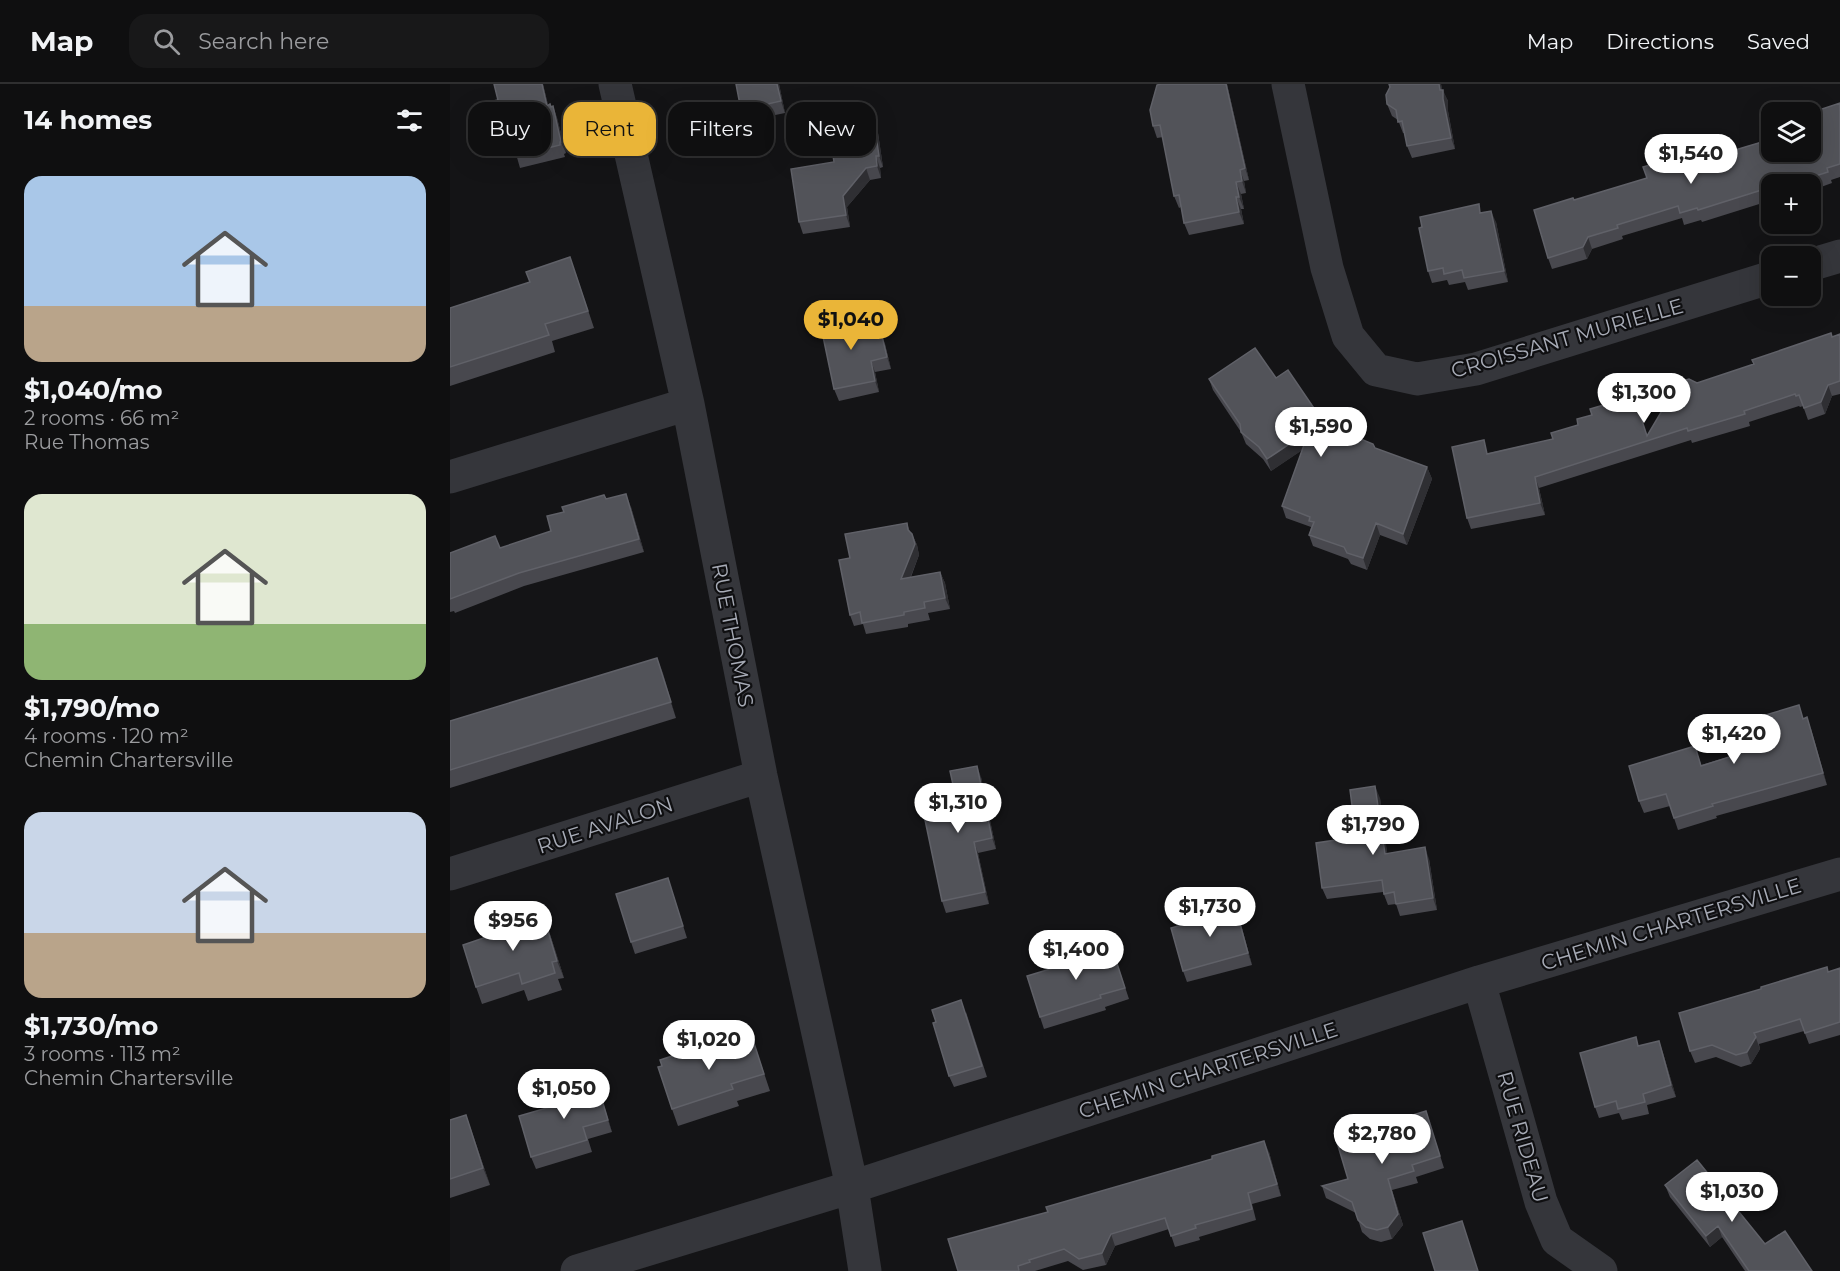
<!DOCTYPE html>
<meta charset="utf-8">
<style>
:root{--surface:#0f0f10;--page:#181819;--text:#f1f3f6;--muted:#9b9c9f;--line:#2f2f30;--accent:#eab538}
body{margin:0;font-family:Montserrat,sans-serif;background:var(--page);color:var(--text);height:100vh;display:flex;flex-direction:column;font-size:22px;white-space:nowrap}
*{box-sizing:border-box;margin:0}
p{font-size:20px;color:var(--muted)}
.icon{flex:none;width:33px;height:33px;fill:none;stroke:currentColor;stroke-width:2;stroke-linecap:round;stroke-linejoin:round}
.map{position:relative;flex:1;overflow:hidden}
.panel{display:flex;flex-direction:column;background:var(--surface);width:450px}
.panel>*{flex:none}
.banner{position:absolute;left:18px;top:18px;width:570px;height:54px;display:flex;gap:12px}
.buttons{position:absolute;left:1311px;top:18px;display:grid;gap:12px}
.buttons a{display:grid;place-items:center;width:60px;height:60px;border-radius:12px;background:var(--surface);box-shadow:0 6px 24px #0002,0 0 0 2px var(--line);font-size:30px}
.price{position:absolute;translate:-50% -51px;padding:0 14px;border-radius:21px;background:#fff;color:#222;font-size:20px;line-height:39px;filter:drop-shadow(0 2px 3px #0008)}
.price::after{content:'';position:absolute;left:50%;top:36px;width:18px;height:14px;margin-left:-9px;background:inherit;clip-path:polygon(0 0,100% 0,50% 100%)}
.price.selected{background:var(--accent);color:#111}
ul{padding:0;list-style:none}
li{display:grid;align-content:center;gap:12px;height:318px;padding:0 24px}
li span{display:grid;place-items:center;height:186px;border-radius:18px;color:#555}
li>.icon{margin-inline-start:auto}
span .icon{width:108px;height:108px;fill:#fffc;stroke-width:1}
li b{font-size:26px}
h2{display:flex;justify-content:space-between;align-items:center;height:72px;padding:0 24px;font-size:26px}
.tag{padding:0 21px;border-radius:18px;background:var(--surface);box-shadow:0 6px 24px #0002,0 0 0 2px var(--line);font-size:21px;line-height:54px}
.tag.selected{background:var(--accent);color:#111}
header{display:flex;align-items:center;gap:36px;box-sizing:border-box;height:84px;padding:0 30px;background:var(--surface);border-bottom:2px solid var(--line)}
header strong{font-size:28px}
nav{display:flex;gap:33px;margin-inline-start:auto;font-size:21px}
.search{width:420px;height:54px;background:var(--page);display:flex;align-items:center;gap:15px;box-sizing:border-box;padding:0 21px;border-radius:18px;color:var(--muted);font-size:22px}
main{display:flex;flex:1;min-height:0}
.map>svg:first-child{display:block}
.lines{fill:none;stroke-linecap:round;stroke-linejoin:round}
.minor{stroke:#35363b;stroke-width:33}
.wall{fill:#48484e}
.shaded-wall{fill:#2f2f33}
.building{fill:#525359;stroke:#606168;stroke-width:1.5}
.labels{text-anchor:middle;dominant-baseline:central;stroke-width:4.5;stroke-linejoin:round;paint-order:stroke}
.street-label{font-size:21px;fill:#a7abb6;stroke:#0f0f11}
</style>
<header>
<strong>Map</strong>
<div class="search"><svg class="icon" aria-label="search" viewBox="0 0 24 24"><circle cx="10" cy="10" r="6"/><path d="M15 15l6 6"/></svg>Search here</div>
<nav><a>Map</a><a>Directions</a><a>Saved</a></nav>
</header>
<main>
<section class="panel">
<h2>14 homes<svg class="icon" aria-label="filters" viewBox="0 0 24 24"><path d="M4 7h16M4 17h16"/><circle cx="9" cy="7" r="2"/><circle cx="15" cy="17" r="2"/></svg></h2>
<ul>
<li><span style="background:linear-gradient(#a9c7e8 70%,#b9a48a 0)"><svg class="icon" aria-label="home" viewBox="0 0 24 24"><path d="M3 11l9-7 9 7M6 9v11h12V9"/></svg></span><div><b>$1,040/mo</b><p>2 rooms · 66 m²</p><p>Rue Thomas</p></div></li>
<li><span style="background:linear-gradient(#dfe7d0 70%,#8fb573 0)"><svg class="icon" aria-label="home" viewBox="0 0 24 24"><path d="M3 11l9-7 9 7M6 9v11h12V9"/></svg></span><div><b>$1,790/mo</b><p>4 rooms · 120 m²</p><p>Chemin Chartersville</p></div></li>
<li><span style="background:linear-gradient(#c9d6e8 65%,#b9a48a 0)"><svg class="icon" aria-label="home" viewBox="0 0 24 24"><path d="M3 11l9-7 9 7M6 9v11h12V9"/></svg></span><div><b>$1,730/mo</b><p>3 rooms · 113 m²</p><p>Chemin Chartersville</p></div></li>
</ul>
</section>
<div class="map">
<svg width="1390" height="1187" viewBox="0 0 1390 1187">
<rect width="100%" height="100%" fill="#141416"/>
<g class="lines">
<path class="minor" d="M165 0 238 320 311 692 402 1103 415 1187
M838 0 877 184 898 252 926 286 967 295 1026 285 1322 193
M1360 181 1390 172
M0 393 238 320
M0 790 311 692
M1029 898 1091 1118 1107 1156 1151 1187
M127 1187 402 1103 1029 898 1390 790"/>
</g>
<path class="wall" d="M44 0H93L98 21 101 22H103L107 34 116 69 114 70 115 73 70 84 64 63 55 66 52 59 45 60 41 49 48 16Z
M329 0 335 29 296 37 291 26Z
M711 0H777L799 96 794 97 796 109 791 110 794 125H791L794 140 739 151 734 139 731 123 729 124 724 112 713 53 707 54 703 42Z
M991 0 992 6 998 17V27L1005 65 962 74 957 62 955 49H953L948 36 942 32 937 20Z
M1390 19V93L1381 96 1382 99 1360 107V100H1322V116L1252 138 1251 136 1234 141 1232 134 1172 152 1173 155 1142 165 1137 175 1102 185 1098 174 1124 116 1197 94 1234 74 1239 80 1364 42Z
M417 33 419 38H424L428 49 433 83 430 84 431 94 420 96 397 123 400 143 353 150 349 138 384 78Z
M1032 129 1046 138 1058 198 1018 206 1015 198 999 201 997 196 982 199 978 187Z
M126 190 144 244 102 257 105 268 0 302V224Z
M411 230 416 242 418 251 435 260 441 285 425 288 429 308 389 317 384 305Z
M1390 250V310L1382 312 1375 330 1358 336 1353 322 1350 323 1349 322 1299 338 1300 342 1242 359 1241 356 1089 404 1095 431 1021 445 1017 434 1039 369 1103 355 1188 324 1197 351 1247 299 1304 280Z
M826 294 889 361 925 364 977 383 982 395 957 461 930 451 917 486 901 480 898 475 863 462 859 451 861 443 836 434 832 422 852 366 821 387 813 375 796 360 791 348 763 306 759 295Z
M156 415 181 423 194 468 74 502 5 529 4 527 0 528V469L50 464 101 447Z
M457 439 460 448 462 450 467 461 469 471 461 493 490 488 495 499 500 525 478 529 480 536 458 540V543L416 550 413 540 404 542 400 531V474Z
M207 574 226 634 0 704V637Z
M1353 635 1361 645 1377 701 1266 732 1267 734 1228 746 1220 722 1194 729 1189 717 1245 662 1251 681 1295 668Z
M531 693 546 765 528 769 539 820 496 829 492 817 504 705Z
M930 714 937 770 979 775 987 826 950 832 946 820 938 821 933 808 877 815 872 804 899 754 903 729Z
M218 794 237 854 185 870 181 858Z
M774 828 790 837 802 881 737 898 733 887Z
M98 844 114 894 108 895 112 906 78 917 74 906 32 920 26 903Z
M661 861 679 915 655 923 656 926 594 945 590 933 610 882Z
M1390 884V951L1359 960 1354 947 1309 960 1310 965 1301 980 1291 983 1266 973 1245 979 1240 967 1378 888Z
M516 928 537 993 504 1003 499 992Z
M302 953 320 1007 287 1017 289 1022 228 1042 222 1025 273 962Z
M1209 957 1213 969 1226 1013 1197 1021 1199 1030 1172 1036 1169 1029 1149 1034 1145 1023 1189 962Z
M147 999 162 1048 138 1055 142 1068 86 1085 81 1073 107 1021Z
M976 1027 994 1084 966 1093 968 1099 942 1106 953 1141 942 1155 931 1158 920 1155 912 1148 906 1129 876 1114 872 1102 898 1095Z
M16 1031 40 1101 0 1114V1036Z
M819 1068 831 1112 802 1120 806 1136 749 1153 750 1156 725 1163 719 1145 665 1162 656 1181 633 1186 618 1177 585 1187H508Z
M1215 1101 1315 1160 1362 1187H1295L1272 1153 1260 1163 1220 1113Z"/>
<path class="shaded-wall" d="M92 0H93L101 33 97 22Z
M327 0H329L335 29 331 17Z
M776 0H777L799 96 795 84Z
M989 0H991L993 11V6L998 17V27L1005 65 1001 54Z
M103 22 107 34 116 69 111 58Z
M424 38 428 49 433 83 429 72Z
M426 72 430 84 431 94 427 82Z
M416 84 420 96 397 123 400 143 396 131 393 112Z
M790 86 794 97 796 109 792 97Z
M786 98 791 110 794 125 789 113Z
M786 113 791 125 794 140 789 128Z
M1041 127 1046 138 1058 198 1054 187Z
M1138 153 1142 165 1137 175 1133 163Z
M411 230 416 242 420 263 416 251Z
M431 248 435 260 441 285 437 273Z
M421 277 425 288 429 308 425 297Z
M1378 301 1382 312 1375 330 1371 318Z
M859 347 863 359 821 387 817 375Z
M977 383 982 395 957 461 953 450Z
M1085 393 1089 404 1095 431 1090 419Z
M176 410 181 423 194 468 189 455Z
M926 439 930 451 917 486 913 474Z
M462 450 467 461 469 471 455 507 451 495Z
M490 488 495 499 500 525 495 514Z
M207 574 213 589 226 634 221 618Z
M1357 633 1361 645 1377 701 1373 689Z
M527 682 531 693 546 765 542 754Z
M925 702 930 714 939 782 935 770Z
M524 758 528 769 539 820 535 808Z
M975 763 979 775 987 826 983 814Z
M786 825 790 837 802 881 798 869Z
M92 827 98 844 114 894 107 877Z
M1304 949 1310 965 1301 980 1297 968Z
M1209 957 1213 969 1226 1013 1221 1001Z
M147 999 151 1011 162 1048 158 1036Z
M16 1031 22 1048 40 1101 33 1084Z
M814 1057 819 1068 831 1112 827 1100Z
M938 1095 953 1141 942 1155 938 1143Z
M1268 1142 1272 1153 1260 1163 1256 1152Z
M661 1150 665 1162 656 1181 652 1169Z"/>
<path class="building" d="M44 0H92L97 22 100 20 101 23 103 22 111 58H110V61L66 72 61 51 51 54 49 47 41 49 33 19 48 16Z
M286 0H327L331 17 291 26Z
M711 0H776L795 84 790 86 792 97 786 98 789 113H786L789 128 734 139 729 111 724 112 710 41 703 42 700 26 707 1Z
M939 0H989L990 6H993V15L1001 54 957 62 952 37 948 38 946 26 937 20 936 11 940 3Z
M1390 19V80L1377 84 1378 88 1340 100H1322V106L1319 107 1318 104 1248 126 1247 124 1230 129 1228 122 1167 141 1168 144 1138 153 1133 163 1098 174 1084 126 1123 114 1124 116 1197 94 1193 83 1233 71V74L1236 73 1238 80 1322 55V68H1360V43L1364 42 1360 29Z
M417 33 418 39 424 38 429 72H426L427 82 416 84 393 112 396 131 349 138 341 85 384 78 378 39Z
M1029 120 1030 129 1041 127 1054 187 1014 194 1012 186 994 190 993 184 978 187 969 144 972 143 970 133Z
M120 173 138 227 95 240 99 251 0 283V224L80 198 76 188Z
M411 230 416 251 431 248 437 273 421 277 425 297 384 305 370 238Z
M1381 249 1382 253 1390 250V297L1378 301 1371 318 1354 324 1349 311 1346 312 1345 310 1294 327 1295 330 1238 347 1237 344 1085 393 1090 419 1017 434 1002 363 1034 356 1037 370 1103 355 1101 349 1128 341 1127 335 1142 331 1140 325 1184 312 1197 352 1229 298 1239 295 1247 299 1304 280 1302 276Z
M805 264 826 294 838 286 889 361 906 353 923 360 925 364 977 383 953 450 926 439 913 474 897 469 894 463 859 451 864 438 859 437 860 433 832 422 859 347 817 375 809 363 791 348 790 340 759 295Z
M176 410 189 455 69 489 0 515V469L45 452 50 464 101 447 97 432 114 428 112 423 154 411 156 415Z
M457 439 458 446 462 450 465 460 451 495 490 488 495 514 474 518 475 524 454 528V531L412 539 410 528 400 531 389 476 400 474 395 450Z
M207 574 221 618 0 686V637Z
M1349 621 1353 635 1357 633 1373 689 1262 720 1263 722 1224 734 1216 710 1189 717 1179 682 1245 662 1251 682 1295 668 1289 647 1294 645 1292 638Z
M527 682 542 754 524 758 535 808 492 817 470 712 504 705 500 687Z
M925 702 935 770 975 763 983 814 946 820 944 808 934 810 932 796 872 804 866 759 899 754 896 730 903 729 900 706Z
M218 794 233 842 181 858 166 810Z
M767 822 774 828 786 825 798 869 733 887 721 844 749 836 747 827Z
M92 827 107 877 102 878 105 889 72 900 69 889 26 903 13 861 60 845 58 838Z
M661 861 675 904 650 911 651 914 590 933 577 892 610 882 609 877Z
M1377 883 1378 888 1390 884V938L1355 949 1350 935 1304 949 1306 953 1297 968 1286 971 1262 961 1240 967 1229 929 1311 905V903Z
M511 916 532 982 499 992 483 939 486 938 482 926Z
M302 953 314 990 281 1000 283 1005 222 1025 208 983 212 982 210 976 270 956 273 962Z
M1186 953 1188 962 1209 957 1221 1001 1193 1010 1195 1018 1168 1025 1166 1017 1145 1023 1130 969Z
M147 999 158 1036 133 1043 137 1056 81 1073 69 1032 107 1021 104 1011Z
M976 1027 990 1072 962 1081 964 1087 938 1095 948 1130 938 1143 927 1146 916 1143 908 1136 902 1118 872 1102 898 1095 886 1055Z
M16 1031 33 1084 0 1095V1036Z
M814 1057 827 1100 798 1109 802 1125 745 1141 746 1144 721 1152 715 1134 661 1150 652 1169 629 1175 614 1165 579 1176 580 1178 568 1182 569 1187H508L498 1155 598 1128 596 1123 762 1075V1072Z
M1247 1076 1315 1160 1335 1147 1362 1187H1299L1268 1142 1256 1152 1215 1101Z
M1012 1137 1028 1187H985L973 1149Z"/>
<g class="labels">
<g class="street-label">
<text transform="translate(1117 254) rotate(-16)">CROISSANT MURIELLE</text>
<text transform="translate(283 551) rotate(79)">RUE THOMAS</text>
<text transform="translate(155 741) rotate(-18)">RUE AVALON</text>
<text transform="translate(1221 840) rotate(-17)">CHEMIN CHARTERSVILLE</text>
<text transform="translate(758 986) rotate(-18)">CHEMIN CHARTERSVILLE</text>
<text transform="translate(1073 1053) rotate(74)">RUE RIDEAU</text>
</g>
</g>
</svg>
<div class="buttons">
<a><svg class="icon" aria-label="layers" viewBox="0 0 24 24"><path d="M12 4l9 5-9 5-9-5zM3 14l9 5 9-5"/></svg></a>
<a>+</a>
<a>−</a>
</div>
<b class="price" style="left:1241px;top:101px">$1,540</b>
<b class="price selected" style="left:401px;top:267px">$1,040</b>
<b class="price" style="left:1194px;top:340px">$1,300</b>
<b class="price" style="left:871px;top:374px">$1,590</b>
<b class="price" style="left:1284px;top:681px">$1,420</b>
<b class="price" style="left:508px;top:750px">$1,310</b>
<b class="price" style="left:923px;top:772px">$1,790</b>
<b class="price" style="left:760px;top:854px">$1,730</b>
<b class="price" style="left:63px;top:868px">$956</b>
<b class="price" style="left:626px;top:897px">$1,400</b>
<b class="price" style="left:259px;top:987px">$1,020</b>
<b class="price" style="left:114px;top:1036px">$1,050</b>
<b class="price" style="left:932px;top:1081px">$2,780</b>
<b class="price" style="left:1282px;top:1139px">$1,030</b>
<div class="banner">
<a class="tag">Buy</a>
<a class="tag selected">Rent</a>
<a class="tag">Filters</a>
<a class="tag">New</a>
</div>
</div>
</main>
